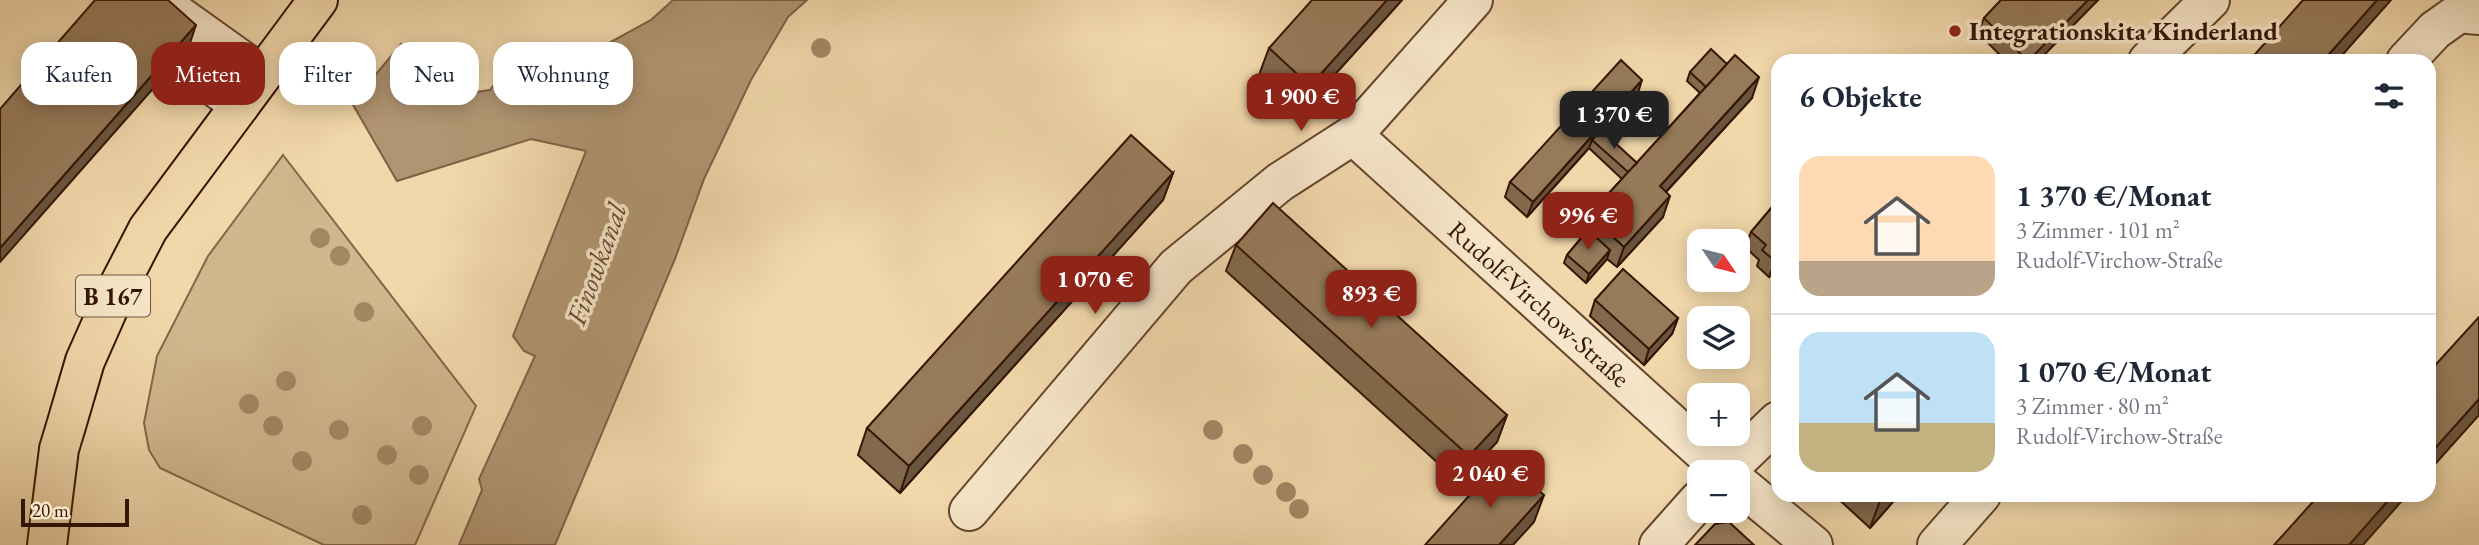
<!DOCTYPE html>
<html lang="de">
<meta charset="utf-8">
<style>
:root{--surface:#fff;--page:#f2f2f3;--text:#1f2937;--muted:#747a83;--line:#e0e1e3;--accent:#8f2418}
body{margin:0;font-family:"EB Garamond",serif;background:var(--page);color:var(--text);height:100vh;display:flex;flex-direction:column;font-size:26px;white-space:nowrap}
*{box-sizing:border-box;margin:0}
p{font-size:23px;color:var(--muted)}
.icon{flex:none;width:38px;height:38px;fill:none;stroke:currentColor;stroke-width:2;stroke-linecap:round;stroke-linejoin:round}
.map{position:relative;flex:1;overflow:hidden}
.drawer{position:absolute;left:1771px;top:54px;width:665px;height:448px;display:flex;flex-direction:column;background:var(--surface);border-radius:21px;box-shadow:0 4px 18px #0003}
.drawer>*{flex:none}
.top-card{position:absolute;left:21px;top:42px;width:665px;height:63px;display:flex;gap:14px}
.needle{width:46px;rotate:125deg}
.tools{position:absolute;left:1687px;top:229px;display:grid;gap:14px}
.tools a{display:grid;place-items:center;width:63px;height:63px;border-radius:14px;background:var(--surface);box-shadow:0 4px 18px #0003;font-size:35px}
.scale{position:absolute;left:21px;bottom:18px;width:108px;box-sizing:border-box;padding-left:7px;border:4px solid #351604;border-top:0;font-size:19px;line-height:24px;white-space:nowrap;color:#351604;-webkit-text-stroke:5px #f6e5c8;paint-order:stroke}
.price{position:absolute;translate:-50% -60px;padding:0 16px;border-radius:14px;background:var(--accent);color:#fff;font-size:23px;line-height:46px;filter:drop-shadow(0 2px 4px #0008)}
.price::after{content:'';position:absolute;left:50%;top:42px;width:21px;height:16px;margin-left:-10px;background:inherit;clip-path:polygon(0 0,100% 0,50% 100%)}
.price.selected{background:#222;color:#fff}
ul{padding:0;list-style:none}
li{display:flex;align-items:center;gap:21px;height:175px;padding:0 28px}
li+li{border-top:2px solid var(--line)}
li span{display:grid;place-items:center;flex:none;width:196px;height:140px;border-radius:21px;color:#555}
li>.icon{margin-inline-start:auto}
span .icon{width:84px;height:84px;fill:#fffc;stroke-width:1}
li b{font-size:30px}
h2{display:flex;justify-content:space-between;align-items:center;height:84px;padding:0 28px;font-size:30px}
.chip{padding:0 24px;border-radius:21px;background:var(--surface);box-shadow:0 4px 18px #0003;font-size:24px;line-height:63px}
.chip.selected{background:var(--accent);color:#fff}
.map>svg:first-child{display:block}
.green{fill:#d1b68e;stroke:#836649;stroke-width:2}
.water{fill:#b19572;stroke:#7f6246;stroke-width:2}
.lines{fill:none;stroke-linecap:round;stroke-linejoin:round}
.minor-casing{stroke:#64462e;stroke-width:42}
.major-casing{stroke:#351604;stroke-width:42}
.minor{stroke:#f6e5c8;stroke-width:38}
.major{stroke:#f1d7aa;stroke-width:38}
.tree{fill:#a38765}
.wall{fill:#82694d;stroke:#351604;stroke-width:2}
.shaded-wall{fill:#6a553f;stroke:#351604;stroke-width:2}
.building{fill:#977a5a;stroke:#351604;stroke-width:2}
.poi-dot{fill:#8f2418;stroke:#f6e5c8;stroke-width:2.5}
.labels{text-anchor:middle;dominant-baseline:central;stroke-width:7;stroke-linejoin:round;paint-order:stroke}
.shield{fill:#f6e5c8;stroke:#6f543f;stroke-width:2}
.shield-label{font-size:24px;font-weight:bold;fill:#351604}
.poi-label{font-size:26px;font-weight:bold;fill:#351604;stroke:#f6e5c8;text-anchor:start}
.street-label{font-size:26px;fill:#351604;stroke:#f6e5c8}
.water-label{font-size:28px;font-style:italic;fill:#674930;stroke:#f6e5c8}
</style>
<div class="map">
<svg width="2479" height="545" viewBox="0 0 2479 545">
<rect width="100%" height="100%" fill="#f1d7aa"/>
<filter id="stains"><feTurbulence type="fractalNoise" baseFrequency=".00286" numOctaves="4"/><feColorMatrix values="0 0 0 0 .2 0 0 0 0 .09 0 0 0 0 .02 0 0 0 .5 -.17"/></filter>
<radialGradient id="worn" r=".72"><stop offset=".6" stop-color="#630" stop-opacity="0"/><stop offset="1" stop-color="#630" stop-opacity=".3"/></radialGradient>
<path class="green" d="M283 155 476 406 415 545H324L160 468 149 450 144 423 157 356 208 256Z"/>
<path class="water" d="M673 0H807L788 17 751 80 704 179 675 259 555 545H459L482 490 479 479 535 356 524 351 513 336 586 151 531 139 397 181 352 103 401 44 455 95 490 90 511 62 578 60 651 20Z"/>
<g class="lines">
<defs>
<path id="minor" d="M157 0 262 75
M137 37 142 31 177 60 240 105
M2148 61 2210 0
M2406 61 2435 30 2459 13 2479 15
M1353 135 1725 472
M1725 472 1778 421
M1738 483 1813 545
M969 511 1176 267 1280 182 1353 135 1473 0
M1659 545 1699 500
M1937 545 1981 495"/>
<path id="major" d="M47 545 59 449 66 426 85 361 116 291 148 229 318 0"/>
</defs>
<use href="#minor" class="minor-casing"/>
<use href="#major" class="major-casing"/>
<use href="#minor" class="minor"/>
<use href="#major" class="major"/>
</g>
<g class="tree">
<circle cx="821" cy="48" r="10"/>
<circle cx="320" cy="238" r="10"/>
<circle cx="340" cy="256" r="10"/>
<circle cx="364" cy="312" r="10"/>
<circle cx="286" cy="381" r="10"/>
<circle cx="249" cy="404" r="10"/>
<circle cx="273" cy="426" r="10"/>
<circle cx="422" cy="426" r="10"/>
<circle cx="339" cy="430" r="10"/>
<circle cx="1213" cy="430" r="10"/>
<circle cx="1243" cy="454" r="10"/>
<circle cx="387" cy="455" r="10"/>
<circle cx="302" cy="461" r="10"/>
<circle cx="419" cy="475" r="10"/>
<circle cx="1263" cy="475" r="10"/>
<circle cx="1286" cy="492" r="10"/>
<circle cx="1299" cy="509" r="10"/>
<circle cx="362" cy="515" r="10"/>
</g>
<path class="wall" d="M1402 0 1301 112 1259 75 1269 48Z
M2001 0H2098L2038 61H2006L1978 33 1984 18Z
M1690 72 1752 98 1666 192 1663 217 1617 267 1607 259 1586 283 1564 263 1567 255 1582 237 1589 215 1622 179 1589 148 1527 217 1505 197 1510 182 1637 96 1603 133 1637 163 1700 93 1687 81Z
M1173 173 1163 200 900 493 858 455 867 428Z
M1778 200V276L1774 272 1769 277 1757 266 1759 260 1745 247 1751 232Z
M1236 245 1507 415 1497 442 1459 482 1226 271Z
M1595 300 1678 318 1672 334 1644 365 1590 316Z
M1834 495H1899L1870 528Z"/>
<path class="shaded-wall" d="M1387 0H1402L1301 112 1310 86Z
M2088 0H2098L2038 61H2028Z
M2377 0H2391L2337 61H2323Z
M196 25 188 49 0 262V248Z
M1759 77 1752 98 1652 207 1660 186Z
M1642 80 1637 96 1595 142 1592 140 1589 148 1527 217 1533 202Z
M1173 173 1163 200 900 493 909 466Z
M1670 196 1663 217 1617 267 1624 247Z
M1610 250 1607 259 1586 283 1589 274Z
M1778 258 1774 272 1769 277 1775 261Z
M1678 318 1672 334 1644 365 1649 349Z
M2479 399V415L2429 471V455Z
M1507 415 1497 442 1459 482 1469 456Z
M1544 495 1534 522 1513 545H1499Z
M1885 495H1899L1870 528 1880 501Z
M2393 495H2407L2363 545H2349Z"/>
<path class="building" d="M95 0H168L196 25 0 248V109Z
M1312 0H1387L1310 86 1269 48Z
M2001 0H2088L2028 61 1984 18Z
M2303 0H2377L2323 61H2249Z
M1711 49 1727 64 1706 87 1690 72Z
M1735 55 1759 77 1660 186 1670 196 1624 247 1589 215Z
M1621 60 1642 80 1533 202 1510 182Z
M1601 130 1637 163 1628 172 1592 140Z
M1131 135 1173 173 909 466 867 428Z
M1778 200V258L1775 261 1762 250 1766 245 1751 232Z
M1273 203 1507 415 1469 456 1236 245Z
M1588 230 1610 250 1589 274 1567 255Z
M1623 269 1678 318 1649 349 1595 300Z
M2479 317V399L2429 455V372Z
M1502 459 1544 495 1499 545H1425Z
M1873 495H1885L1880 501Z
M2319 495H2393L2349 545H2274Z
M1729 522 1754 545H1695L1715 524Z"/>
<circle class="poi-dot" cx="1955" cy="31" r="7"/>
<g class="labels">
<rect class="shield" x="76" y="275.5" width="74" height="41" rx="5"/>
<g class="shield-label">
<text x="113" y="296">B 167</text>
</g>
<g class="poi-label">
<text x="1969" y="31">Integrationskita Kinderland</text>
</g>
<g class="street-label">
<text transform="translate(1539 304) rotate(42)">Rudolf-Virchow-Straße</text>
</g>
<g class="water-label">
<text transform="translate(596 264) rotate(-70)">Finowkanal</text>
</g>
</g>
<rect width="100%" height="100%" filter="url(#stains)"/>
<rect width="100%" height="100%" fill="url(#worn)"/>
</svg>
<div class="tools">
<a><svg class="needle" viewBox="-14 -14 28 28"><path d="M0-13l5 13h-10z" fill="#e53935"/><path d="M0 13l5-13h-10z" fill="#747a83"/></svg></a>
<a><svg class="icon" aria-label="layers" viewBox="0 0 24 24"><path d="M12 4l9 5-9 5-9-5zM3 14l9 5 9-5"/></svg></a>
<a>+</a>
<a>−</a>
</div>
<div class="scale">20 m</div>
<b class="price" style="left:1301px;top:133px">1 900 €</b>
<b class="price selected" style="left:1614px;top:151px">1 370 €</b>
<b class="price" style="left:1588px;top:252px">996 €</b>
<b class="price" style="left:1095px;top:316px">1 070 €</b>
<b class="price" style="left:1371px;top:330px">893 €</b>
<b class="price" style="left:1490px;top:510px">2 040 €</b>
<div class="top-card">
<a class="chip">Kaufen</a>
<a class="chip selected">Mieten</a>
<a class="chip">Filter</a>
<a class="chip">Neu</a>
<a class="chip">Wohnung</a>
</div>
<section class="drawer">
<h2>6 Objekte<svg class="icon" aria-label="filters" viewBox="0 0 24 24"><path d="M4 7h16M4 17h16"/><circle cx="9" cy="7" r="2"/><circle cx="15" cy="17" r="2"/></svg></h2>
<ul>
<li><span style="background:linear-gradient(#ffd9b3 75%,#b9a48a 0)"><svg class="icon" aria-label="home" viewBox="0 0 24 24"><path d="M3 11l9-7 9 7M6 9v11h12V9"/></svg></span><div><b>1 370 €/Monat</b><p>3 Zimmer · 101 m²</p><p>Rudolf-Virchow-Straße</p></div></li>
<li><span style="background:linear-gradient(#bfe0f5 65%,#c2b280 0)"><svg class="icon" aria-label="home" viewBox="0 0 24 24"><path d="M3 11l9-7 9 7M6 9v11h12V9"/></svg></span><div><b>1 070 €/Monat</b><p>3 Zimmer · 80 m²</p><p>Rudolf-Virchow-Straße</p></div></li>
</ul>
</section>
</div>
